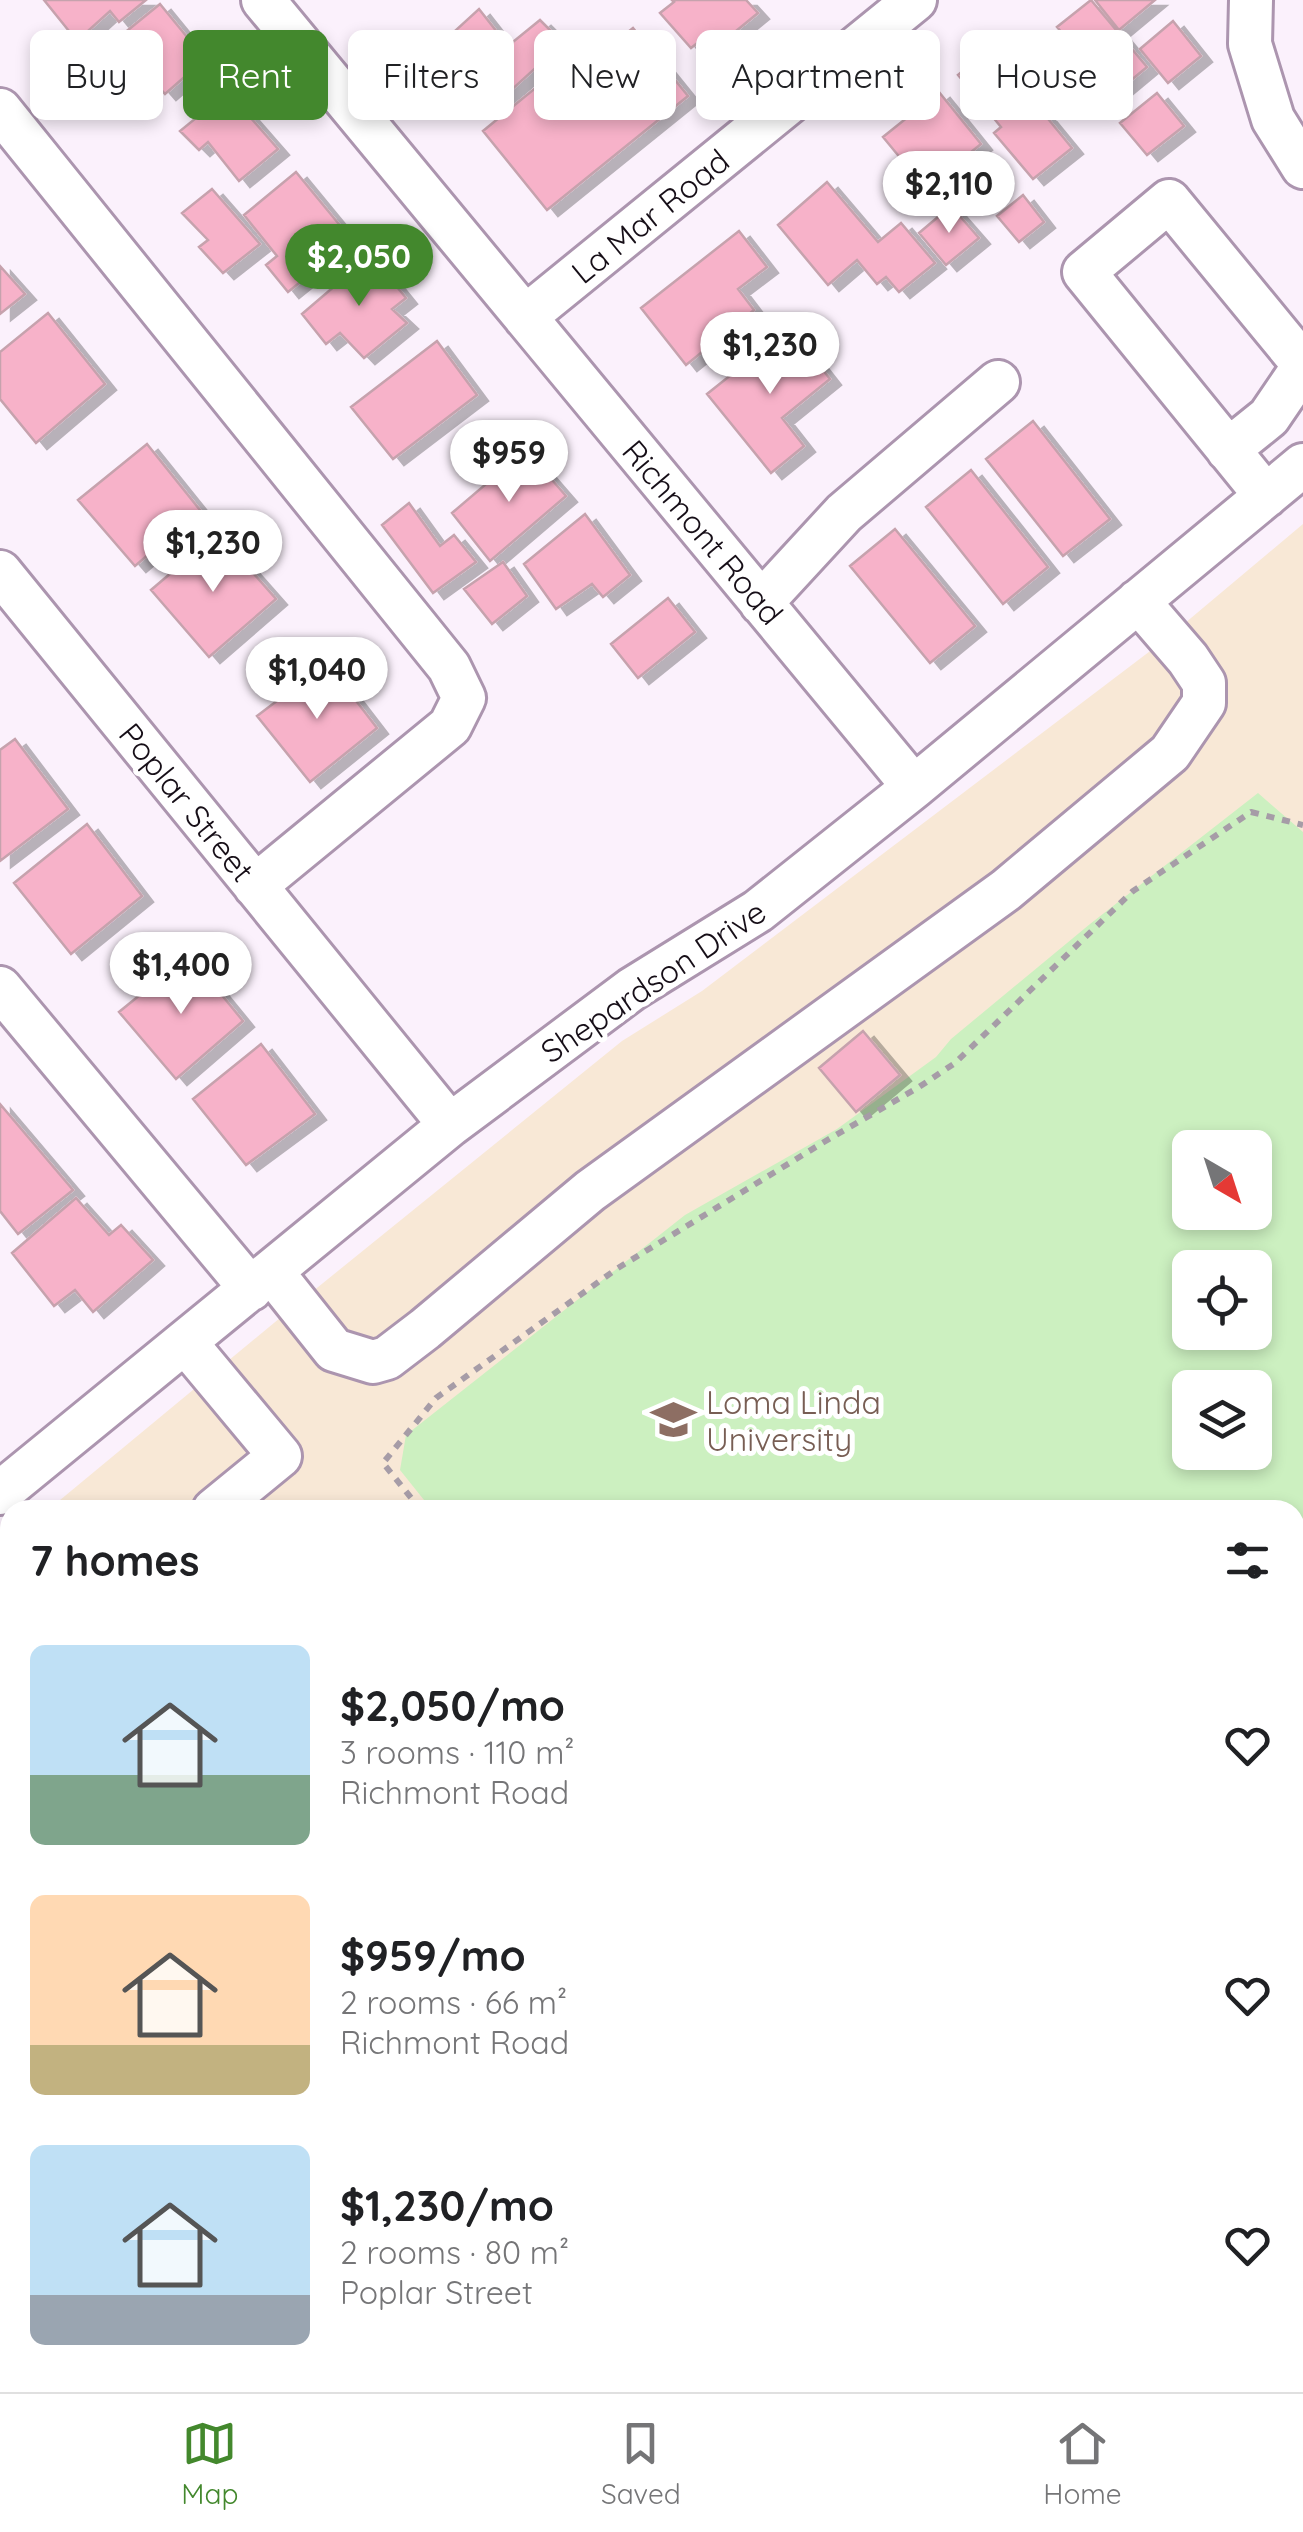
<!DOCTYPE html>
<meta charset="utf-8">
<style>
:root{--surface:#fff;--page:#f6f6f6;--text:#202124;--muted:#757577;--line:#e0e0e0;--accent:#43882d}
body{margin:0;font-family:Quicksand,sans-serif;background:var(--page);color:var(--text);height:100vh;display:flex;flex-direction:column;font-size:38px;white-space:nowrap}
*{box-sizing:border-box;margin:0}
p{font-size:32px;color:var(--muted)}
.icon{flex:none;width:55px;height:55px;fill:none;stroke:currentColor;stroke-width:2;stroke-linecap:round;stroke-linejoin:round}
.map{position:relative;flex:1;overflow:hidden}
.panel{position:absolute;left:0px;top:1500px;width:1305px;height:892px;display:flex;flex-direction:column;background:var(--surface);border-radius:30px 30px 0 0;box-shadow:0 5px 15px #0003}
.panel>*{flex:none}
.guide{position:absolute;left:30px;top:30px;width:1245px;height:90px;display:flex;gap:20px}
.needle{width:65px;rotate:141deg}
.tools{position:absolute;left:1172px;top:1130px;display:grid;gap:20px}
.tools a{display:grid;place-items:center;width:100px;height:100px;border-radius:15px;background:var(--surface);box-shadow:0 5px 15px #0003;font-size:50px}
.price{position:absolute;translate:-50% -85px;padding:0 22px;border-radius:35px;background:#fff;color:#222;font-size:32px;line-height:65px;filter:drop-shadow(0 2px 5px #0008)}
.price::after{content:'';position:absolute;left:50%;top:60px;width:30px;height:22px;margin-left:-15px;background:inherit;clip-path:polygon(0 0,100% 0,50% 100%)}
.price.current{background:var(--accent);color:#fff}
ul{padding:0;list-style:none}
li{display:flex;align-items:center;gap:30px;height:250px;padding:0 30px}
li span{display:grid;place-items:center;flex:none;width:280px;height:200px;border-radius:15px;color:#555}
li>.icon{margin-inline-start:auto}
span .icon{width:120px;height:120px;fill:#fffc;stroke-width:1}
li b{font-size:42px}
h2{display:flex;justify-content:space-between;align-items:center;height:120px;padding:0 30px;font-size:42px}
.pill{padding:0 35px;border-radius:15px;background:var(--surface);box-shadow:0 5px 15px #0003;font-size:35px;line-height:90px}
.pill.current{background:var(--accent);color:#fff}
.tab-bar{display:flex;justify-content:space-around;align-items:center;height:140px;border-top:2px solid var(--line);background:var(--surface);font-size:28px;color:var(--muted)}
.tab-bar a{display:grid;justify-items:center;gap:5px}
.tab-bar .current{color:var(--accent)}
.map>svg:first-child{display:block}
.education{fill:#f8e8d6;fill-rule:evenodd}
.green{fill:#ccf0c0;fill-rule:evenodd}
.building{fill:#f7b2c9;stroke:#c6a2ad;stroke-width:2.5;filter:url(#shadow)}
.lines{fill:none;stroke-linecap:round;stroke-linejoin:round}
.minor-casing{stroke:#ac95af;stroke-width:48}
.path{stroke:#a69ca7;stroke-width:6;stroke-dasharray:8 8;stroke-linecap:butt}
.minor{stroke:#fff;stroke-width:42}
.rail-casing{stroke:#483f49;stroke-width:11}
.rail{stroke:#fff;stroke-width:8;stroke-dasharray:22;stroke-linecap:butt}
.labels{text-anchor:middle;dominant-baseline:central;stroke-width:10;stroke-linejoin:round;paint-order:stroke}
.street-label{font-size:32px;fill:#160e17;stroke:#fff}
.education-label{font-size:32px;fill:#785e54;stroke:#fff;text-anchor:start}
</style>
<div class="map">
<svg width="1303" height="2392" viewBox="0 0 1303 2392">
<defs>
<filter id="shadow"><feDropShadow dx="11" dy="6" stdDeviation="0" flood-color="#0004"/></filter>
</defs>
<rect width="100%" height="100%" fill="#fbf1fc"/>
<path class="education" d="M1303 524V2286L1295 2291V1510H48L286 1313 622 1041 702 991 1166 639ZM1190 1148H1255V1212H1190ZM1190 1268H1255V1332H1190ZM1190 1388H1255V1452H1190Z
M10 1541V2382L1134 2383 1117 2392H0V1550Z"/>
<path class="green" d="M1258 793 1303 832V2147L1295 2152V1510H432L400 1470 406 1435 685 1215 837 1129 936 1057 951 1039 1090 924ZM1190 1148H1255V1212H1190ZM1190 1268H1255V1332H1190ZM1190 1388H1255V1452H1190Z
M487 2383H944L932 2392H495Z"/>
<path class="building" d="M44 0H146L119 22 110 11 77 41Z
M672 0H746L758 13 719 45 710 33 691 48 660 13 674 2Z
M1091 0 1147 67 1105 102 1067 56 1076 49 1057 27Z
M1095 0H1155L1119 30Z
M160 4 205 59 165 94 117 39Z
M479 9 508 46 540 20 563 43 486 113 433 51Z
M1173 21 1201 56 1168 83 1140 49Z
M633 28 688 96 547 210 483 131 567 62 593 94 620 72 603 52Z
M1009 33 1063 97 1044 114 1072 148 1033 179 994 133 1001 127 958 75Z
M228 92 278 149 239 181 208 142 199 150 180 131Z
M939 92 981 144 944 174 953 185 935 200 883 137Z
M1157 93 1184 126 1147 155 1120 123Z
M296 172 352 240 288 292 266 265 277 256 244 215Z
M827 182 878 242 901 223 935 263 899 292 886 277 877 284 857 260 828 285 778 225Z
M212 189 260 244 223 273 199 247 208 240 182 213Z
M1023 195 1044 222 1019 242 997 216Z
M951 206 979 238 946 265 919 233Z
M739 231 767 267 738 289 754 310 686 365 641 308Z
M371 255 406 298 392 309 407 323 364 358 340 333 326 344 302 314Z
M0 266 25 294 0 314Z
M48 313 105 384 36 443 0 399V352Z
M790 328 830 379 782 418 804 446 771 473 707 394Z
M437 341 477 395 393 459 351 407Z
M1033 421 1110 519 1063 556 986 459Z
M147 444 200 510 135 566 78 500Z
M526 450 566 496 490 561 452 513Z
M971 470 1048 567 1003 604 926 507Z
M409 503 440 546 454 535 476 562 433 593 382 525Z
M585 514 630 575 603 597 592 584 556 609 524 564Z
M895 529 975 626 930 663 850 566Z
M218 533 276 599 209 657 151 590Z
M503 562 527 596 492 624 464 589Z
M668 598 695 632 638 678 611 644Z
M327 663 377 728 310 782 257 716Z
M15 739 68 809 0 861V750Z
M87 824 142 896 71 954 14 883Z
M189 955 243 1021 176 1079 119 1012Z
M863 1031 900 1075 856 1112 819 1068Z
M261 1044 315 1114 246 1165 193 1099Z
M0 1104 73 1190 18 1234 0 1211Z
M76 1198 109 1235 121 1225 153 1260 93 1312 75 1290 54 1306 12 1253Z"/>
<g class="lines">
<defs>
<path id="minor" d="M263 0 914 787
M1251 0 1250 44 1273 119 1303 167
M0 110 449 667 464 698 450 726 255 886
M525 317 915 0
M1228 450 1269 417 1303 367
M1266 496 1084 272 1169 201 1303 364
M0 572 450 1125
M761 603 844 513 998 382
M0 988 251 1289
M272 1272 334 1350 373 1362 387 1358 425 1329 590 1191 1006 890 1170 753 1204 703V683L1188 659 1138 601
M185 1342 280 1456 214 1510
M0 1493 450 1125 632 989 758 911 914 787 1303 465
M0 1669 8 1679 10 1677"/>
</defs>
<use href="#minor" class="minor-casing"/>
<path class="path" d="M421 1510 383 1463 436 1398 618 1268 824 1142 919 1087 955 1063 1133 891 1251 812 1303 825
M1295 2175 1303 2171"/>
<use href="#minor" class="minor"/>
<defs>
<path id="rail" d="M1289 2392 1303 2384"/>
</defs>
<use href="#rail" class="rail-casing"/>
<use href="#rail" class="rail"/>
</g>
<defs>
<symbol id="university-bare" viewBox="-9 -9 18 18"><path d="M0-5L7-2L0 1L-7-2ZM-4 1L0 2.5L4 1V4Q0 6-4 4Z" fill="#8d6e63" stroke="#fff" stroke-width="2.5" paint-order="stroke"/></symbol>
</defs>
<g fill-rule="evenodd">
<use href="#university-bare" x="642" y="1388" width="63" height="63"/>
</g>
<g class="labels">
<g class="street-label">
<text transform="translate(650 216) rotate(-39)">La Mar Road</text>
<text transform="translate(703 532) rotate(50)">Richmont Road</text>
<text transform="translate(187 802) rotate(51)">Poplar Street</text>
<text transform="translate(653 981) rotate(-34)">Shepardson Drive</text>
</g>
<g class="education-label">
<text x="706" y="1402">Loma Linda<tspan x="706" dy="37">University</tspan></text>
</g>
</g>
</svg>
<div class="tools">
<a><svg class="needle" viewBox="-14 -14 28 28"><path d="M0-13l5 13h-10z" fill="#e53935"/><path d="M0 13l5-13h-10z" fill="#757577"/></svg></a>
<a><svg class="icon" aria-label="locate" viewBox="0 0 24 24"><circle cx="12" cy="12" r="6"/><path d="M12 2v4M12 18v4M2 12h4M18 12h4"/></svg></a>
<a><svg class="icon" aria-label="layers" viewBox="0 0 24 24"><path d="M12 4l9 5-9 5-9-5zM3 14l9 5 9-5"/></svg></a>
</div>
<b class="price" style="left:949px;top:236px">$2,110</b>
<b class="price current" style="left:359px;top:309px">$2,050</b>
<b class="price" style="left:770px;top:397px">$1,230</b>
<b class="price" style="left:509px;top:505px">$959</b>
<b class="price" style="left:213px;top:595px">$1,230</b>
<b class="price" style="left:317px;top:722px">$1,040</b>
<b class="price" style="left:181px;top:1017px">$1,400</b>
<div class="guide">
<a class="pill">Buy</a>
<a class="pill current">Rent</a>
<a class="pill">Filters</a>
<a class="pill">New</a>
<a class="pill">Apartment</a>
<a class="pill">House</a>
</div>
<section class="panel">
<h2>7 homes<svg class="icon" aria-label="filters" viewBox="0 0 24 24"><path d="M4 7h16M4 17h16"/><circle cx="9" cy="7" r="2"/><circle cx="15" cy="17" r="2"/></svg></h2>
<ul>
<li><span style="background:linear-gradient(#bfe0f5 65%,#7fa58c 0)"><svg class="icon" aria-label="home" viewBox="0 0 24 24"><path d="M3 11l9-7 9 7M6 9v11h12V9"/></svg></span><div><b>$2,050/mo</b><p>3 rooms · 110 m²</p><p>Richmont Road</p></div><svg class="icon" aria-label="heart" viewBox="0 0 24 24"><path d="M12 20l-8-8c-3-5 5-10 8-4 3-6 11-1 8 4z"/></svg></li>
<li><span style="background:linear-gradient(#ffd9b3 75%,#c2b280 0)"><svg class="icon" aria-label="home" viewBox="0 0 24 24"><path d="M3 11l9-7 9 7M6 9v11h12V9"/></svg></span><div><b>$959/mo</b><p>2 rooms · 66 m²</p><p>Richmont Road</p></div><svg class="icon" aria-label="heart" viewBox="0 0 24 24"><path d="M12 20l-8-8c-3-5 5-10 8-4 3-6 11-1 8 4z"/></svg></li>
<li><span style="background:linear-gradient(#bfe0f5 75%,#9aa5b1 0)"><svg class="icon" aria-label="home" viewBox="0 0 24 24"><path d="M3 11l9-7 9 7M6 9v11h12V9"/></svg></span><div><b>$1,230/mo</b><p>2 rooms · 80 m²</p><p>Poplar Street</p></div><svg class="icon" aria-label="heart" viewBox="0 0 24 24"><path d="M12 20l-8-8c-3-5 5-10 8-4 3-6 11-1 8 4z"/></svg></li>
</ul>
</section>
</div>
<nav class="tab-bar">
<a class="current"><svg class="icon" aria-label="map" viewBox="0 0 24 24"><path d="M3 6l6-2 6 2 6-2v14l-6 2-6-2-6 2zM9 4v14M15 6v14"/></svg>Map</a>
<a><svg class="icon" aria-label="saved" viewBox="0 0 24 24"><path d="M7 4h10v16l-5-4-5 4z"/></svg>Saved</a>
<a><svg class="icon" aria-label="home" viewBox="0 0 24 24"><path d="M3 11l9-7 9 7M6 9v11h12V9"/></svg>Home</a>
</nav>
